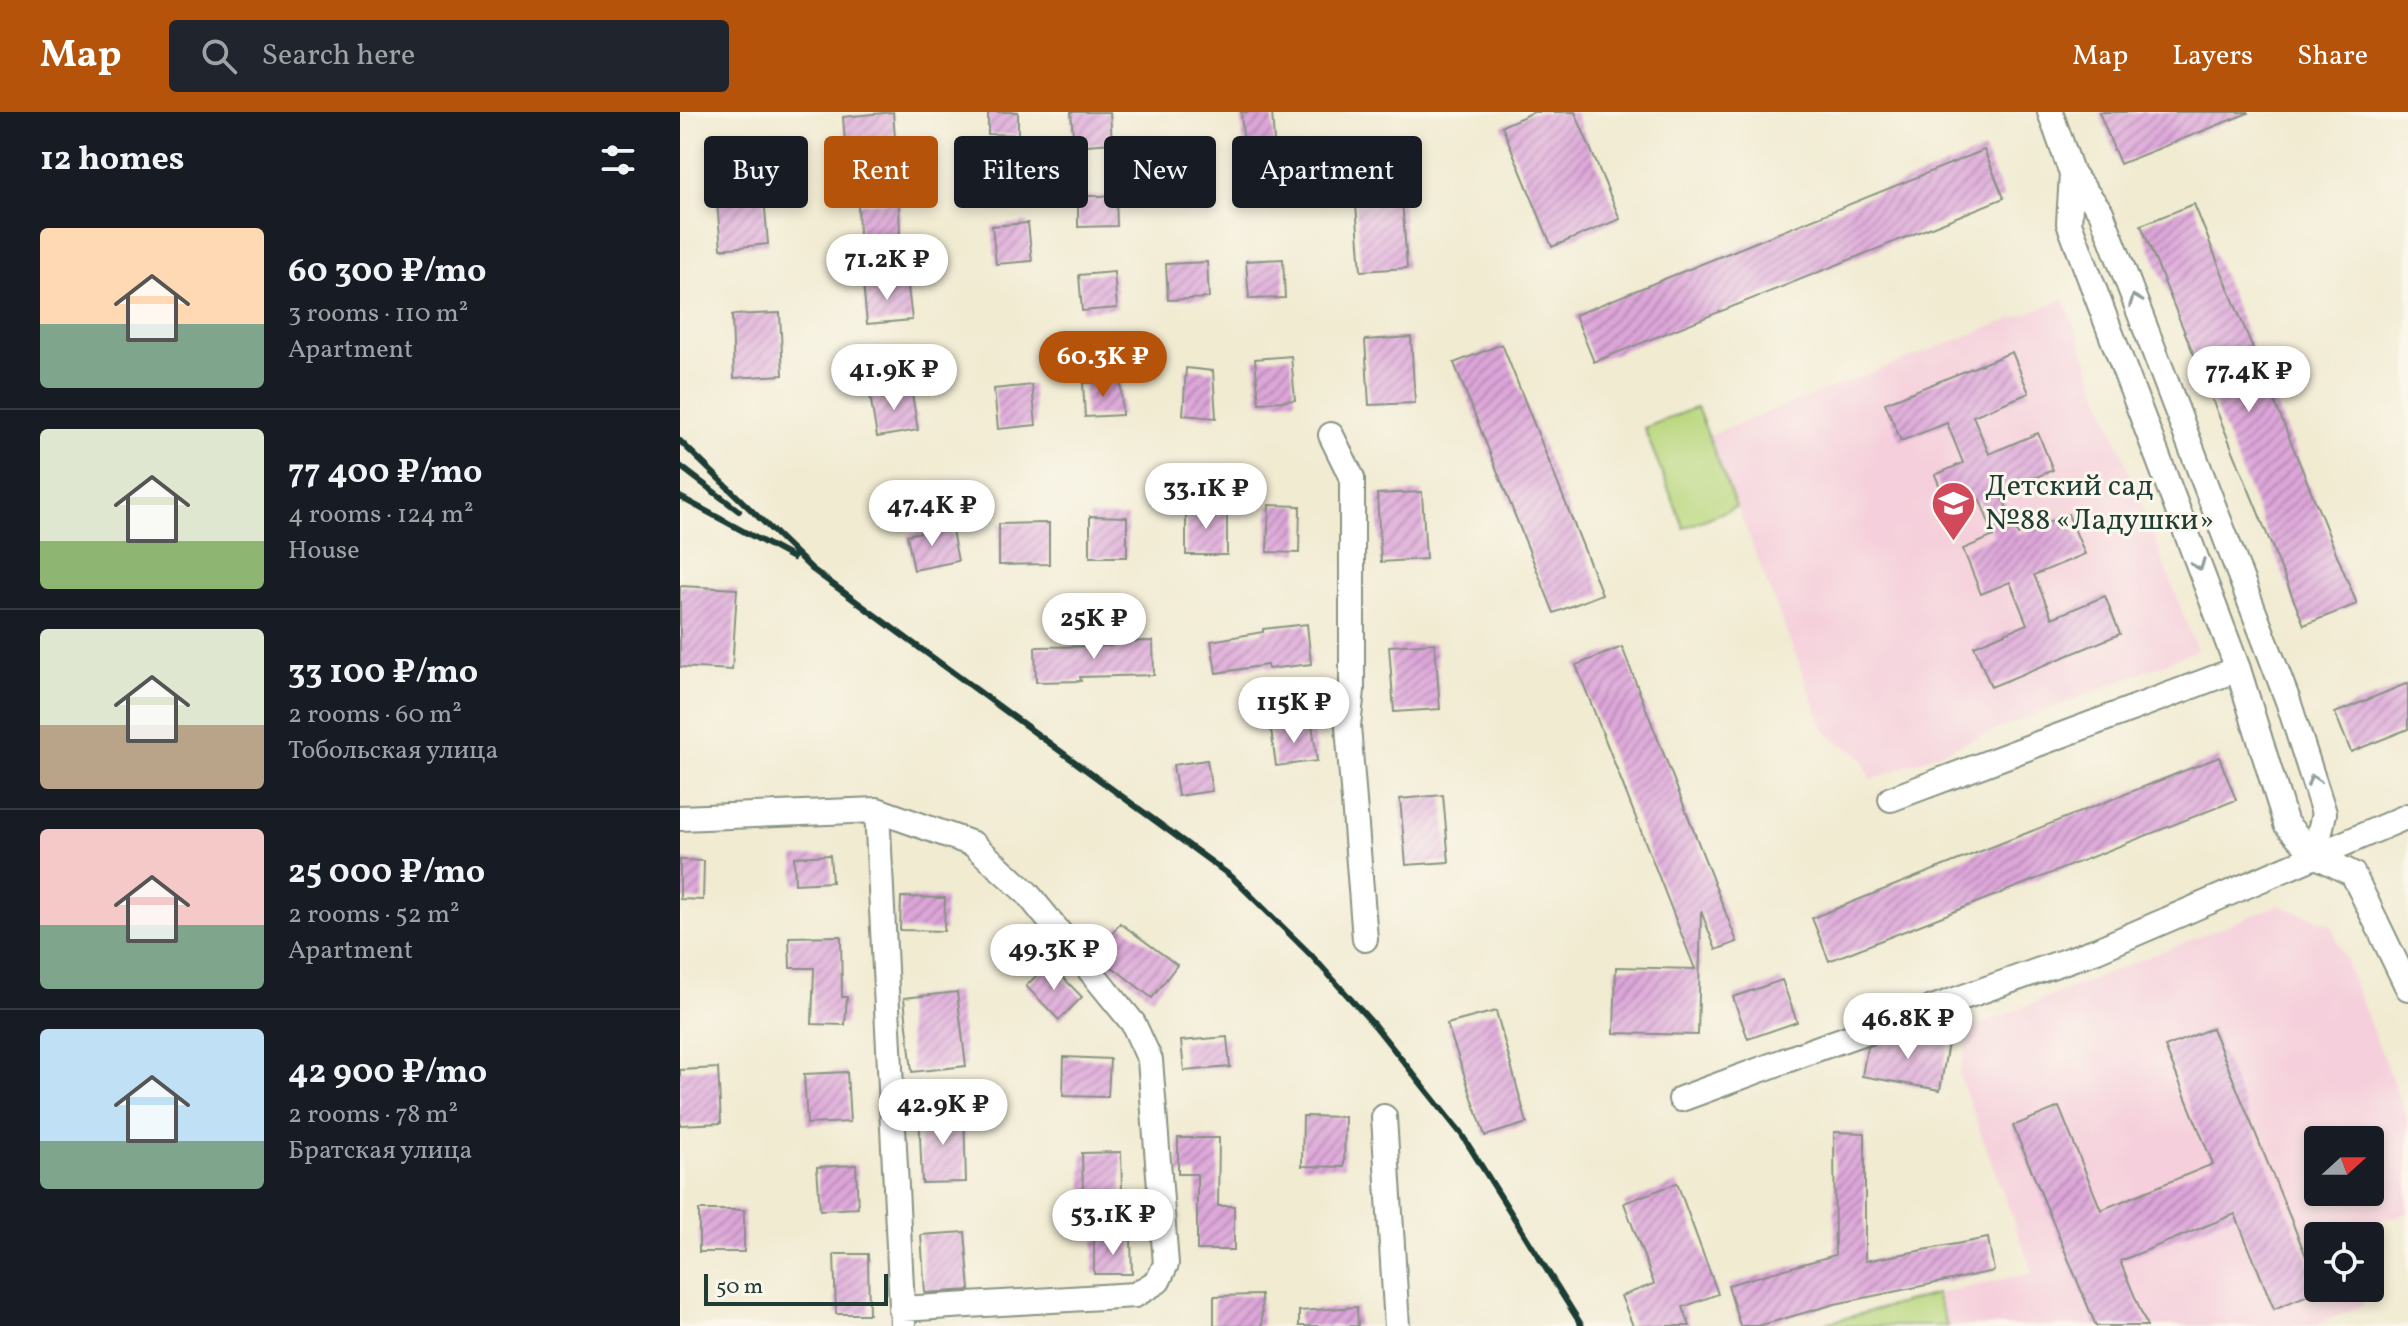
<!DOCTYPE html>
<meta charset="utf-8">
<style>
:root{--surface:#171b24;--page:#20242c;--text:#f1f3f6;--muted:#9ea1a6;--line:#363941;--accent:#b45309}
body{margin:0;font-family:Vollkorn,serif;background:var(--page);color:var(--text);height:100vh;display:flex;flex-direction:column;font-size:30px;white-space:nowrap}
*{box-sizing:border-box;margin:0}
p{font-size:26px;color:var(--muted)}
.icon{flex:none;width:44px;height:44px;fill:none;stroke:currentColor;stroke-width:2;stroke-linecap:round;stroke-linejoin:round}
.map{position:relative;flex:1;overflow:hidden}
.side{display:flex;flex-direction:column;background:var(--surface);width:680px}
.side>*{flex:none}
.hud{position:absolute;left:24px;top:24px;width:760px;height:72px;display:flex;gap:16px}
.needle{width:52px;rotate:69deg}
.buttons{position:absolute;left:1624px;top:1014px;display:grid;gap:16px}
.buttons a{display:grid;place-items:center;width:80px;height:80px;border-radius:8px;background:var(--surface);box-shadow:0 4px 12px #0003;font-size:40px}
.scale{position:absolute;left:24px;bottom:20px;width:184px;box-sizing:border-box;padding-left:8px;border:4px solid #1f3d34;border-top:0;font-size:22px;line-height:28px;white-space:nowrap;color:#1f3d34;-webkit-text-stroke:6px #fbf7ec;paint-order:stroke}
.price{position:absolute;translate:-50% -68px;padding:0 18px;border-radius:28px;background:#fff;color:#222;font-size:26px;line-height:52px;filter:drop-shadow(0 2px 4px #0008)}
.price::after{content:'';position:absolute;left:50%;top:48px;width:24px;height:18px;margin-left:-12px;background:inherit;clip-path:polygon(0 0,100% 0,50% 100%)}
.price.selected{background:var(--accent);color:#fff}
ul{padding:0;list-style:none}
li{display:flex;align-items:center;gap:24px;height:200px;padding:0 40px}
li+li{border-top:2px solid var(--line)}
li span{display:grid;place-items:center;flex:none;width:224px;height:160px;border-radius:8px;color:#555}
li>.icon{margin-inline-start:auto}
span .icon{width:96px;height:96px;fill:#fffc;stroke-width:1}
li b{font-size:34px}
h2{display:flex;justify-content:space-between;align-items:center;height:96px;padding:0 40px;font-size:34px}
.tag{padding:0 28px;border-radius:8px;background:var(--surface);box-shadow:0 4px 12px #0003;font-size:28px;line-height:72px}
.tag.selected{background:var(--accent);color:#fff}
header{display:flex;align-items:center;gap:48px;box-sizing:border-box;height:112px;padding:0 40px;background:var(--accent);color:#fff}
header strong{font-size:38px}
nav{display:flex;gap:44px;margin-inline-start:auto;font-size:28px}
.search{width:560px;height:72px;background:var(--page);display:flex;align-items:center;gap:20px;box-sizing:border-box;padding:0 28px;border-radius:8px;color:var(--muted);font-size:30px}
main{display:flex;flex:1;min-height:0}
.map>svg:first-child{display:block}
.built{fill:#f5cfdb;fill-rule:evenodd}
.green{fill:#b9d77e;stroke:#6c8a59;stroke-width:2}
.building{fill:url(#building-hatch)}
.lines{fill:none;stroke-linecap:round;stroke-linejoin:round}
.minor-casing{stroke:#889483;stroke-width:28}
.minor{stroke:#fff;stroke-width:24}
.rail{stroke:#1f3d34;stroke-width:6}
.oneway{stroke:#8f9e9a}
.labels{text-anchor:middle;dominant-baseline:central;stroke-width:6;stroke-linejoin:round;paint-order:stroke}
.poi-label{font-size:30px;fill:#1f3d34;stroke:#fbf7ec;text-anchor:start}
</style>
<header>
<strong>Map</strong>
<div class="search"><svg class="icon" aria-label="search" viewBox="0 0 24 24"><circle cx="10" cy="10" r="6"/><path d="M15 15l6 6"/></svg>Search here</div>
<nav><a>Map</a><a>Layers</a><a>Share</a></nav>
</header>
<main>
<section class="side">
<h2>12 homes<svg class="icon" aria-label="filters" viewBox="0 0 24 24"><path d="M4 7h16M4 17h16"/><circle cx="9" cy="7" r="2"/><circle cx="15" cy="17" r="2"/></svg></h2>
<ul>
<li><span style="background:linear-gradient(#ffd9b3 60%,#7fa58c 0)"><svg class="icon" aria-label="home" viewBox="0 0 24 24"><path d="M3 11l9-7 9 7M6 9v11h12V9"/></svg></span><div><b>60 300 ₽/mo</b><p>3 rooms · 110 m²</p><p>Apartment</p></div></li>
<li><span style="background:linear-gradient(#dfe7d0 70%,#8fb573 0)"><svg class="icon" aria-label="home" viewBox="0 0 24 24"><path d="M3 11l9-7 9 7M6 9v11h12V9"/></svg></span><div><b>77 400 ₽/mo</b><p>4 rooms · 124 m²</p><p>House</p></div></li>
<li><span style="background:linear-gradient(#dfe7d0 60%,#b9a48a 0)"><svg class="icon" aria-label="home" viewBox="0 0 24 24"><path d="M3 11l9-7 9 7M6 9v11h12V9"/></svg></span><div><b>33 100 ₽/mo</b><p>2 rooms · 60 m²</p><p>Тобольская улица</p></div></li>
<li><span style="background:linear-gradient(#f6c9c9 60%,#7fa58c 0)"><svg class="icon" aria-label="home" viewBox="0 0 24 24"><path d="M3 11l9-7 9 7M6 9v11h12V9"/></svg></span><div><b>25 000 ₽/mo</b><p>2 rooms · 52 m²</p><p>Apartment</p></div></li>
<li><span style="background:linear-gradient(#bfe0f5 70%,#7fa58c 0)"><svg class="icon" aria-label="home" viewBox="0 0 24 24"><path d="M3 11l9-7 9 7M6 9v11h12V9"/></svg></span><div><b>42 900 ₽/mo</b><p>2 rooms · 78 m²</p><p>Братская улица</p></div></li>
</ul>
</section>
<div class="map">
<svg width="1728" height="1214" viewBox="0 0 1728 1214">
<defs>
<pattern id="building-hatch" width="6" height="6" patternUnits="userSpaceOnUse" patternTransform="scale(2)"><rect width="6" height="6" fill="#dda6d9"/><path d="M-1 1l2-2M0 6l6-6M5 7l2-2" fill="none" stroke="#b388b1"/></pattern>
</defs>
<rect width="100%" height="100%" fill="#fbf7ec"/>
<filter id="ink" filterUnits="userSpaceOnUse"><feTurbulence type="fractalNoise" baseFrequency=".0125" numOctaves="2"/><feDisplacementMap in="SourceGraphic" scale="16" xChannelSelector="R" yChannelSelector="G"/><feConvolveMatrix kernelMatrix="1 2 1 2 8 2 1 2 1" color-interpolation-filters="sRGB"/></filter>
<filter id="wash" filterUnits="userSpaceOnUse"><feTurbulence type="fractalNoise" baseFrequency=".006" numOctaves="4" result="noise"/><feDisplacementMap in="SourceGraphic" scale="32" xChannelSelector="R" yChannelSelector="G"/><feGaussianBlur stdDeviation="1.8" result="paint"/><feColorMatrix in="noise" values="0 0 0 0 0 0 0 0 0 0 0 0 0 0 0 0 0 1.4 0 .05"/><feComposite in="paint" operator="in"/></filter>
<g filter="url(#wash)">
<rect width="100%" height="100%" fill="#f1ebd2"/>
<path class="built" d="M1384 187 1517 538 1191 668 1182 645 1146 621 1029 323Z
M1598 793 1651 812 1728 1008V1101L1692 1110 1690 1129V1124H1638V1176H1685L1683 1193 1633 1214H1135L1256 1182 1353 1161 1279 963 1291 916ZM1638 1028H1690V1080H1638Z"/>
<path class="green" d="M1017 295 1056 395 1004 416 964 316Z
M1256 1182 1267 1214H1135Z"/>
<g id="blocks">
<path class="building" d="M213 0 216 39 166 43 163 5Z
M308 0H338V23L308 22Z
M391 0H430L432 31 394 34Z
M561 0H592L598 89 569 92Z
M854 0H895L940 107 872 135 822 14Z
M1419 0H1568V1L1440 52Z
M1304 38 1324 86 914 250 895 203Z
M83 73 88 132 41 137 36 78Z
M398 84H436L437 114 398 115Z
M722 88 727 156 681 159 676 92Z
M219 90 220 124 179 125 178 91Z
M1514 92 1677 492 1624 513 1461 113Z
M348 111 352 149 316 152 312 114Z
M603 147 605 186 569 187 566 149Z
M527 150 529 186 488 188 486 152Z
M434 160 437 196 402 199 399 163Z
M227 167 232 208 187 212 183 171Z
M100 201 103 263 54 266 52 203Z
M731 225 735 291 689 293 685 228Z
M822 232 922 482 874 501 774 251Z
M1332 240 1349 281 1293 304 1309 342 1358 321 1373 358 1320 380 1338 423 1388 402 1405 442 1354 463 1372 506 1425 484 1440 522 1311 575 1294 534 1347 512 1330 470 1301 482 1283 437 1314 424 1300 388 1271 401 1255 363 1283 351 1267 311 1221 329 1205 291Z
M611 244 615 288 579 291 575 247Z
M506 256 533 259 536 306 503 303Z
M441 270 442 303 405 305 403 271Z
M352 273 356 313 318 317 314 277Z
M231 276 238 318 197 325 190 283Z
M742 380 746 447 701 450 697 382Z
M589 393 620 394 619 441 587 440Z
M506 395H547V443H506Z
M410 404 447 405V445H410Z
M369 411V452L319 453V412Z
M271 414 278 449 234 458 227 423Z
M0 474 57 477 52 558 0 555Z
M627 512 631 552 588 557 587 553 536 561 531 529 583 520V517Z
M473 529 474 563 400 565 401 569 356 570 355 535 431 534V530Z
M755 531 760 597 714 600 709 534Z
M942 535 1057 830 1036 838 1021 799 1018 923 934 921 936 855 1015 857 896 553Z
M1728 571V617L1671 640 1655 601Z
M632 611 637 649 596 654 591 617Z
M1539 645 1556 688 1149 849 1132 806Z
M527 648 532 679 498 684 493 653Z
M763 683 769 750 726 753 720 687Z
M150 743 152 770 115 772 114 745Z
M0 748 24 749 23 788 0 787Z
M221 785 265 786 264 819 220 818Z
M440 811 497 853 472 886 417 843Z
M161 824 162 885H167L165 913 132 912 134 856H110L109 825Z
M369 851 402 885 379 908 346 874Z
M1102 868 1117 910 1068 927 1053 885Z
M277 880 286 954 232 960 224 886Z
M816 899 847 1011 805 1024 767 912Z
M1532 916 1640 1178 1594 1197 1555 1102 1440 1149 1467 1214H1416L1333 1014 1379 995 1421 1098 1533 1052 1485 935Z
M1242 920 1269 925 1260 978 1182 964 1187 935 1218 924 1241 928Z
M547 925 550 955 504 959 501 929Z
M384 945 430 947 428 985 383 984Z
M38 956 41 1011 0 1013V958Z
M167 960 170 1010 127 1012 124 962Z
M284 999 286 1070 242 1071 239 1000Z
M623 1004 665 1005 664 1055 622 1054Z
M1154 1020 1185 1021V1149L1308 1126 1314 1159 1155 1192 1078 1214H1060L1048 1173 1155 1143Z
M498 1026H539L538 1094H554V1138H517V1062H498Z
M441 1040 442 1080 403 1081 402 1041Z
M176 1053 178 1096 140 1098 137 1055Z
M997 1071 1038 1182 1003 1195 1010 1214H953L941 1184 974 1172 944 1091Z
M19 1098H64V1140H19Z
M285 1120 290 1178 245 1181 241 1123Z
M414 1128H451L452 1162H414Z
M154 1142H188L189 1202H156Z
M581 1183 582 1214H534V1184Z
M677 1195 678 1214H619V1199Z"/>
</g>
</g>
<g filter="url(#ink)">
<use href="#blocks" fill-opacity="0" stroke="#889483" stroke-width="2"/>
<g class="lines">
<defs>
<path id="minor" d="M1370 0 1392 62 1421 100 1608 589 1644 701 1635 743
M1392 62 1389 111 1558 557 1606 712 1635 743 1673 762 1728 876
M651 323 672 366V578L668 614 685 827
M1211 687 1558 557
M197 698 223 1214
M0 706 197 698 293 732 347 781 453 911 470 948 486 1152 478 1169 455 1183 221 1197
M1001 987 1139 936 1417 838 1728 704
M704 1005 717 1214"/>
</defs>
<use href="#minor" class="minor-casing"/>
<use href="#minor" class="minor"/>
<path class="rail" d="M0 329 132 457 552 765 631 843 695 914 782 1023 902 1214
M0 354 59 399
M0 385 113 446"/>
</g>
<defs><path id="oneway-chevron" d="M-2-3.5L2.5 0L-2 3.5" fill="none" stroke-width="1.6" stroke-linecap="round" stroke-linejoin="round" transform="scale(2)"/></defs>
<g class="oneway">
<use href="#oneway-chevron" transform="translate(1455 188) rotate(-111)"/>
<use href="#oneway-chevron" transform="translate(1519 453) rotate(69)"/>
<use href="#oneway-chevron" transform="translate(1633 668) rotate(-108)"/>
</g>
</g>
<defs>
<symbol id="school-pin" viewBox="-11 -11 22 30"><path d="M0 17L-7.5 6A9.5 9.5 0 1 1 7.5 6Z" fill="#d1495b" stroke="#fbf7ec"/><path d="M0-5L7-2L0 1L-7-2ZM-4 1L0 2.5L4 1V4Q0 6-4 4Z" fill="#fff"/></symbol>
</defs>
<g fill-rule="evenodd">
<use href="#school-pin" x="1248" y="366" width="51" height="69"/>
</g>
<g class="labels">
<g class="poi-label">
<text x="1305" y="375">Детский сад<tspan x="1305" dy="34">№88 «Ладушки»</tspan></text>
</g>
</g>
</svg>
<div class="buttons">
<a><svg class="needle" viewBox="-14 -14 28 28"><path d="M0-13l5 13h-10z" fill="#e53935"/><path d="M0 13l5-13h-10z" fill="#9ea1a6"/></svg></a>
<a><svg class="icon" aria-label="locate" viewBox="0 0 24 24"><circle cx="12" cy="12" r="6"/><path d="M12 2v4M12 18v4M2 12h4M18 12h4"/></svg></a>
</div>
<div class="scale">50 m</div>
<b class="price" style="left:207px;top:190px">71.2K ₽</b>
<b class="price selected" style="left:423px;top:287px">60.3K ₽</b>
<b class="price" style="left:214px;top:300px">41.9K ₽</b>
<b class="price" style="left:1569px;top:302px">77.4K ₽</b>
<b class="price" style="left:526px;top:419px">33.1K ₽</b>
<b class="price" style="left:252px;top:436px">47.4K ₽</b>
<b class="price" style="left:414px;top:549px">25K ₽</b>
<b class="price" style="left:614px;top:633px">115K ₽</b>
<b class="price" style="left:374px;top:880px">49.3K ₽</b>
<b class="price" style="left:1228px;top:949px">46.8K ₽</b>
<b class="price" style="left:263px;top:1035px">42.9K ₽</b>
<b class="price" style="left:433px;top:1145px">53.1K ₽</b>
<div class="hud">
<a class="tag">Buy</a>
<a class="tag selected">Rent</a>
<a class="tag">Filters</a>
<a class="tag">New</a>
<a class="tag">Apartment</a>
</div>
</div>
</main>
